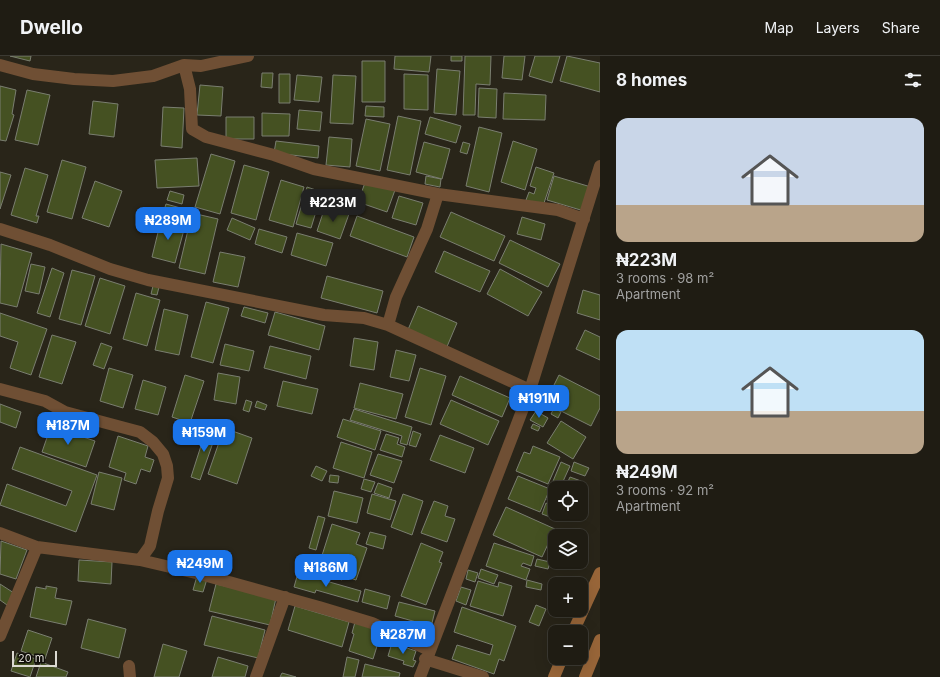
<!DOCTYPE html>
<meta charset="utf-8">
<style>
:root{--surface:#1f1c13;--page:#27251c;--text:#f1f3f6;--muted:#a1a1a0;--line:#3c3a33;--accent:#1a73e8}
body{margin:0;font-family:Inter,sans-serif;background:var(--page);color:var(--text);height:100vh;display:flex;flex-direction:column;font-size:15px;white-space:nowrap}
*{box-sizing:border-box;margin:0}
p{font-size:13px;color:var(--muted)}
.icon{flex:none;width:22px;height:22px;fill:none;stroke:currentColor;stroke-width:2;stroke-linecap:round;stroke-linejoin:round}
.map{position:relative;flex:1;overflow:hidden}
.drawer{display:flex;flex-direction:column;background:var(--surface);width:340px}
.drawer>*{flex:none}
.fabs{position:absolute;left:548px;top:425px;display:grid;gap:8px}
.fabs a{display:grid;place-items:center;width:40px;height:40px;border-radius:8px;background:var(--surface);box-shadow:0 4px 16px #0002,0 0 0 1px var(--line);font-size:20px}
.scale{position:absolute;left:12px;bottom:10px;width:45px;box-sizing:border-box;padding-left:4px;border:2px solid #dcdad2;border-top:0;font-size:11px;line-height:14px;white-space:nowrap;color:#dcdad2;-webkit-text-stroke:3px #100e09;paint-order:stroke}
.price{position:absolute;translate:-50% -34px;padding:0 9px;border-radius:8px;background:var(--accent);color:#fff;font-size:13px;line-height:26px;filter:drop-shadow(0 1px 2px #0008)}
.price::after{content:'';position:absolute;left:50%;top:24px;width:12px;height:9px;margin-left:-6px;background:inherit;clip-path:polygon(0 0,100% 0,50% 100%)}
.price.on{background:#222;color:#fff}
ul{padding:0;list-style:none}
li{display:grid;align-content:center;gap:8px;height:212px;padding:0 16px}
li span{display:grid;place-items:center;height:124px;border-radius:12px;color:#555}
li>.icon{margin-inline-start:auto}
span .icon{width:72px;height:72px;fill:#fffc;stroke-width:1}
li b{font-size:17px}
h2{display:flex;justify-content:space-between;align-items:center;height:48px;padding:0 16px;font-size:17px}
header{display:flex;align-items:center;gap:24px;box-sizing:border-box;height:56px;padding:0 20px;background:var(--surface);border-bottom:1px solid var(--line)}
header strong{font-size:19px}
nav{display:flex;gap:22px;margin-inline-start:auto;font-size:14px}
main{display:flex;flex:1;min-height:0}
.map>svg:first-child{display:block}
.building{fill:#455122;stroke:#7a7e70}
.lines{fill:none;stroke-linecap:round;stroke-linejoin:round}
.street{stroke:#6f4f34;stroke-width:12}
.secondary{stroke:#996639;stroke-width:12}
</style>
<header>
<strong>Dwello</strong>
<nav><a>Map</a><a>Layers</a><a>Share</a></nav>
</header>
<main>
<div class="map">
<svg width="600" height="621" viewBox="0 0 600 621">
<rect width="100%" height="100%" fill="#292519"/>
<path class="building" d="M10 0H31L30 5Z
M395 0H431L429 16 394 13Z
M451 0H462V5H451Z
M465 0H491L490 29 476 28 475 59H463Z
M504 0H525L522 24 502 22Z
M535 0H560L552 27 529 20Z
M567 0 600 7V36L560 25Z
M362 5H385V46H362Z
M437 13 460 15 456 59 434 57Z
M262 17H273L272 32 261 31Z
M279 18H290V47H279Z
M404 18 428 19V54L404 53Z
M297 19 322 21 319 46 294 44Z
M333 19 356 20 353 68 330 67Z
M200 29 223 31 221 60 197 59Z
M0 30 16 34 12 58 14 59 6 85 0 84Z
M479 32 497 33 496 62 478 61Z
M27 34 50 39 38 89 15 84Z
M504 37 546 39 545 64 503 63Z
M93 45 118 48 114 81 89 78Z
M366 50 384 51V61L365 60Z
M163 51 184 52 182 92 161 90Z
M299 54 322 56 320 75 297 73Z
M262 57 290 58 289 80H262Z
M398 60 421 65 410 119 387 114Z
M226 61H254V83H226Z
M430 61 461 70 456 87 425 78Z
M366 63 390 68 380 115 356 110Z
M479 71 502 77 489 136 466 130Z
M329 81 352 83 350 111 326 109Z
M276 85 319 90 318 102 274 97Z
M513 85 537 93 525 134 501 126Z
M424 86 450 93 442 123 416 116Z
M463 86 470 88 467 98 460 96Z
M211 98 235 105 220 158 195 151Z
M197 102 199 130 157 132 155 104Z
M62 104 86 111 72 163 47 156Z
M244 109 269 116 256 164 231 157Z
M536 111 554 117 543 150 526 144 529 136 534 138 536 132 530 130Z
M25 112 48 119 36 160H39L37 167 11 159Z
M0 116 11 119 0 153Z
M426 120 441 123 440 131 425 128Z
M554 120 591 131 584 155 547 144Z
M281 124 304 131 293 171 269 164Z
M366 124 395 134 387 156 358 146Z
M95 125 122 135 109 171 82 162Z
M307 131 322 136 311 172 296 168Z
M170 135 184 139 182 148 167 144Z
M399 140 423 147 416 169 392 162Z
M166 148 188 154 185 164 163 158Z
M325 151 349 158 340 183 317 175Z
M451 156 505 180 494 205 440 181Z
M192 157 218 163 205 218 179 212Z
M357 160 414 181 407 201 350 180Z
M522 161 545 168 541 184 517 178Z
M232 162 255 172 250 184 227 174Z
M161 164 185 170 175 207 152 201Z
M259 173 287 181 282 197 255 188Z
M297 177 333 187 326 210 291 199Z
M510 184 560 208 548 231 499 207Z
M1 188 32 197 17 251 0 247Z
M444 195 490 215 480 236 435 216Z
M220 196 245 201 238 231 213 226Z
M31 208 45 211 39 238 25 235Z
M52 212 64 217 50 261 37 257Z
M500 213 542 236 528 260 487 238Z
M72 214 95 220 81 269 59 263Z
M327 220 383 235 377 257 321 242Z
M100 222 125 230 110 278 85 270Z
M153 230 159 231 157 239 151 238Z
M583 234 600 239V264L577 257Z
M136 237 160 244 147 290 123 283Z
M206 246 229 252 213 307 191 301Z
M418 250 457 267 446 293 407 276Z
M244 251 268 257 265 267 241 260Z
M164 253 188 259 179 299 155 294Z
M275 256 325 270 319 294 268 279Z
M0 257 47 273 31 319 10 312 18 286 0 280Z
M585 274 600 281V304L576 293Z
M52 279 76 286 62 328 39 321Z
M354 282 378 286 374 314 350 310Z
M101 287 112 291 104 313 93 309Z
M225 288 254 295 249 315 220 309Z
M270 290 311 300 306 323 264 312Z
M396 294 416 299 409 325 390 321Z
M109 312 133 319 123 352 100 345Z
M420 312 446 320 431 369 405 361Z
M218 317 240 321 236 348 214 344Z
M185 319 204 325 190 367 172 361Z
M559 319 600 340V352L591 370 545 347Z
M460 320 510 342 502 361 452 339Z
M143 324 166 331 158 359 135 353Z
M283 325 318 333 312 358 277 350Z
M360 327 403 338 396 363 354 352Z
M246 344 252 346 249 356 243 354Z
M451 344 499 365 488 389 440 368Z
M257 345 267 349 265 354 255 351Z
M0 348 21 356 16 372 0 366Z
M554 352 561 356 558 362 551 358Z
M354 353 412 371 407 389 400 387 402 380 350 364Z
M536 355 548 362 543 371 530 364Z
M343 363 381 375 375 394 337 381Z
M561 365 586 381 573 403 547 387Z
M533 368 540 371 538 375 531 372Z
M51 370 95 385 86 411 42 396Z
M207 371 217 375 200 424 191 421Z
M224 372 252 382 237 428 208 418Z
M413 375 421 378 416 391 409 389Z
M386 378 399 382 397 388 405 391 402 401 380 394Z
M440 379 474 392 465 417 430 404Z
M118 380 148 390 145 401 154 404 150 416 141 413 136 428 124 424 126 417 109 411Z
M341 386 372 396 364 422 333 412Z
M533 390 560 401 548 428 516 415 524 396 530 398Z
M20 391 97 419 76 476 0 449 7 428 66 450 72 435 12 413Z
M378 398 402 405 394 427 370 419Z
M561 406 570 410 560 432H557L551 430Z
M574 406 589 412 585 420 571 415Z
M316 410 327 415 322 425 311 420Z
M99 416 122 422 114 454 91 448Z
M330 419 339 420 338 427 329 426Z
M518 420 550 433 540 456 508 443Z
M570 421 581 425 578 432H565Z
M364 423 375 426 371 436 361 433Z
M378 427 392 432 389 442 374 437Z
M334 435 363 442 357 467 328 460Z
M550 436 555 437V447L547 444Z
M372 438 396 445 390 464 367 457Z
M403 438 423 445 412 479 391 471Z
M434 445 448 450 445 460 455 463 447 486 421 477Z
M546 447 555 451V458H563L561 465 542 458Z
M506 451 555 473 542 501 493 479Z
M318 460 325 462 316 494 309 492Z
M332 468 360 477 356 488 367 492 356 524 344 520 342 524 327 519 328 515 318 512Z
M370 476 386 480 383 493 366 488Z
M1 485 27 494 16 523 0 518Z
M421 487 443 496 439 506 442 507 426 549 401 540Z
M494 487 534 500 531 510 523 507 521 510 530 513 526 524 486 510Z
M537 503 550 506 548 513 535 510Z
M79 504 112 506 111 528 78 525Z
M481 513 498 519 494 528 478 522Z
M468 514 478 517 475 526 466 523Z
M298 517 361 535 358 546 316 534 315 537 294 531Z
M197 520 207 523 203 536 193 534Z
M527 524 542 528 541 534 526 531Z
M478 525 498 531 499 526 512 530 503 560 470 550Z
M0 528 14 537 7 549 0 544Z
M216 528 276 542 270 569 209 555Z
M46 530 57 532 55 542 72 545 66 569 30 561 36 531 46 533Z
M461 531 471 534 466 549 456 545Z
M365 533 390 540 387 553 362 546Z
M399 546 435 555 432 567 428 566 427 569 395 560Z
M536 549 546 553 539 570 529 566Z
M295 550 349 566 342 591 288 574Z
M462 551 516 570 504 605 499 603 494 618 452 603 457 589 490 599 493 589 454 576Z
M212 560 265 574 258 602 204 589Z
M88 563 126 573 119 602 81 592Z
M355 566 382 574 373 603 349 595 354 578 352 577Z
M28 574 52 582 45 603 21 595Z
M392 587 416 595 413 604 416 605 413 611 403 608 404 605 388 600Z
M163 588 187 595 179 621H154Z
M17 597 36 603 30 621 11 615Z
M218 601 248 610 245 621H212Z
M347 601 359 604 355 621H343Z
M41 606 68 616 66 621H36Z
M365 608 400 617 399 621H362Z
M282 617 296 621H280Z"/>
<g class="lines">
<path class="street" d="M0 9 33 18 74 23 113 25 153 20 184 9 201 10 248 0
M184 9 190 33 192 73 206 81 274 99 314 113 438 138 558 154 584 163
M0 173 50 189 110 213 148 224 324 259 364 262 388 269 530 334
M388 269 396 241 427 173 438 138
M0 333 45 345 65 356 140 376 153 386 163 398 167 410 168 422 158 455 150 490 140 504
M0 477 37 491 140 504 200 518 319 551 372 567 429 594
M0 580 37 491
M425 603 483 621
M129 610 130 621
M256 621 285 541
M420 621 530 334 600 110"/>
<path class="secondary" d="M573 576 600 517
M554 621 562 602
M585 621 600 584"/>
</g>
</svg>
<div class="fabs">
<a><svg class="icon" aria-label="locate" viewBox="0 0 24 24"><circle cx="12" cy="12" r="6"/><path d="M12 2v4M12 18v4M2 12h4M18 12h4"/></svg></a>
<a><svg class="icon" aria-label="layers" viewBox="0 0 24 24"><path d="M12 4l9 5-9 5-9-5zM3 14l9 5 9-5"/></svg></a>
<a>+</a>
<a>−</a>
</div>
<div class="scale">20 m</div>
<b class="price on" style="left:333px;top:167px">₦223M</b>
<b class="price" style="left:168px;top:185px">₦289M</b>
<b class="price" style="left:539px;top:363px">₦191M</b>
<b class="price" style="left:68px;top:390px">₦187M</b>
<b class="price" style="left:204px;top:397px">₦159M</b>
<b class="price" style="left:200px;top:528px">₦249M</b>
<b class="price" style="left:326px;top:532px">₦186M</b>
<b class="price" style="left:403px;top:599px">₦287M</b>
</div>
<section class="drawer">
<h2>8 homes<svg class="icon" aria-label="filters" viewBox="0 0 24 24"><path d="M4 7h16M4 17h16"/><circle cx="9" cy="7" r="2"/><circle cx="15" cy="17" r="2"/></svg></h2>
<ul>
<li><span style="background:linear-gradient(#c9d6e8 70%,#b9a48a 0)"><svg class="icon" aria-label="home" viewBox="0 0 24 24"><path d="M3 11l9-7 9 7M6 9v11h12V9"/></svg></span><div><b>₦223M</b><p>3 rooms · 98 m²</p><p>Apartment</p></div></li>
<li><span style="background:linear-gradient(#bfe0f5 65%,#b9a48a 0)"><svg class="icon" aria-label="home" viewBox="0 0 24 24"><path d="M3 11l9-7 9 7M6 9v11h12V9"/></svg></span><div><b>₦249M</b><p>3 rooms · 92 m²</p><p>Apartment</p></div></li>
</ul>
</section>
</main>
